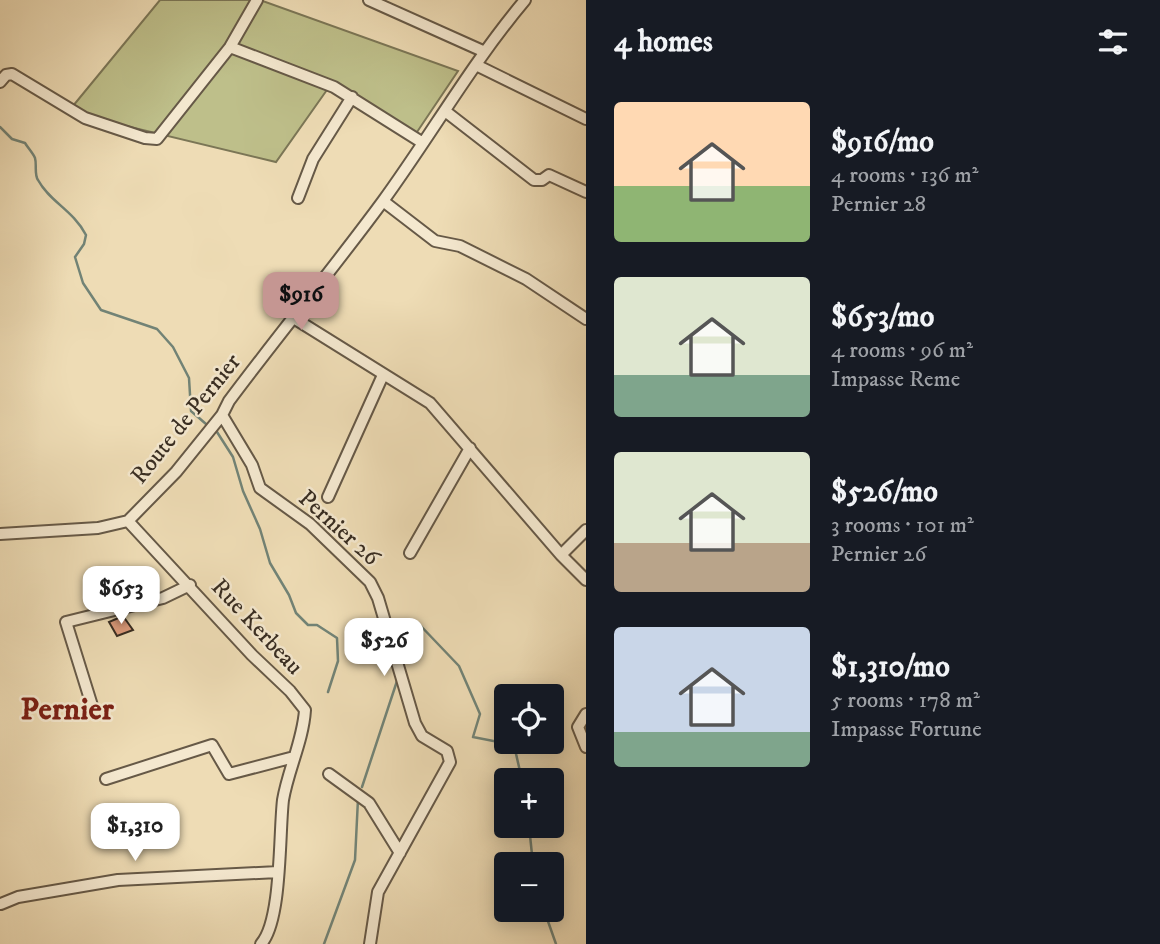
<!DOCTYPE html>
<meta charset="utf-8">
<style>
:root{--surface:#171b24;--page:#242831;--text:#f1f3f6;--muted:#9ea1a6;--accent:#c59692}
body{margin:0;font-family:"IM FELL DW Pica",serif;background:var(--page);color:var(--text);height:100vh;display:flex;flex-direction:column;font-size:26px;white-space:nowrap}
*{box-sizing:border-box;margin:0}
p{font-size:23px;color:var(--muted)}
.icon{flex:none;width:38px;height:38px;fill:none;stroke:currentColor;stroke-width:2;stroke-linecap:round;stroke-linejoin:round}
.map{position:relative;flex:1;overflow:hidden}
.side{display:flex;flex-direction:column;background:var(--surface);width:574px}
.side>*{flex:none}
.controls{position:absolute;left:494px;top:684px;display:grid;gap:14px}
.controls a{display:grid;place-items:center;width:70px;height:70px;border-radius:7px;background:var(--surface);box-shadow:0 4px 18px #0003;font-size:35px}
.price{position:absolute;translate:-50% -60px;padding:0 16px;border-radius:14px;background:#fff;color:#222;font-size:23px;line-height:46px;filter:drop-shadow(0 2px 4px #0008)}
.price::after{content:'';position:absolute;left:50%;top:42px;width:21px;height:16px;margin-left:-10px;background:inherit;clip-path:polygon(0 0,100% 0,50% 100%)}
.price.on{background:var(--accent);color:#111}
ul{padding:0;list-style:none}
li{display:flex;align-items:center;gap:21px;height:175px;padding:0 28px}
li span{display:grid;place-items:center;flex:none;width:196px;height:140px;border-radius:7px;color:#555}
li>.icon{margin-inline-start:auto}
span .icon{width:84px;height:84px;fill:#fffc;stroke-width:1}
li b{font-size:30px}
h2{display:flex;justify-content:space-between;align-items:center;height:84px;padding:0 28px;font-size:30px}
main{display:flex;flex:1;min-height:0}
.map>svg:first-child{display:block}
.green{fill:#bebf8a;stroke:#7b7656;stroke-width:2}
.lines{fill:none;stroke-linecap:round;stroke-linejoin:round}
.stream{stroke:#728376;stroke-width:2.5}
.building{fill:#df9c7c;stroke:#382d22;stroke-width:2}
.minor-casing{stroke:#665947;stroke-width:14}
.minor{stroke:#f4e8cf;stroke-width:10}
.labels{text-anchor:middle;dominant-baseline:central;stroke-width:5;stroke-linejoin:round;paint-order:stroke}
.street-label{font-size:24px;fill:#382d22;stroke:#f4e8cf}
.district-label{font-size:32px;font-weight:bold;fill:#7a1f14;stroke:#f4e8cf}
</style>
<main>
<div class="map">
<svg width="586" height="944" viewBox="0 0 586 944">
<rect width="100%" height="100%" fill="#eedcb5"/>
<filter id="stains"><feTurbulence type="fractalNoise" baseFrequency=".00286" numOctaves="4"/><feColorMatrix values="0 0 0 0 .2 0 0 0 0 .09 0 0 0 0 .02 0 0 0 .5 -.17"/></filter>
<radialGradient id="worn" r=".72"><stop offset=".6" stop-color="#630" stop-opacity="0"/><stop offset="1" stop-color="#630" stop-opacity=".3"/></radialGradient>
<path class="green" d="M160 0H260L458 71 413 138 329 87 276 162 68 112Z"/>
<g class="lines">
<path class="stream" d="M0 127 12 139 25 143C28 148 33 153 35 158 37 165 34 174 38 180 50 202 73 210 86 235L84 244 75 257 83 283 101 310 157 329 173 347 189 378 191 411 206 424
M217 432 233 457 243 491 260 529 270 563 289 595 296 613 308 625H317L337 638 338 661 328 692
M403 664 417 622 459 666 480 714 473 737 514 745 522 780
M362 787 397 681
M529 826 533 864
M544 910 556 944
M324 944 355 860 358 799"/>
</g>
<path class="building" d="M123 616 133 630 117 636 109 622Z"/>
<g class="lines">
<defs>
<path id="minor" d="M369 0 485 52
M230 47 334 87 423 143
M476 65 586 119
M0 82 6 75 12 74 85 118 145 138 157 139 230 47 257 0
M445 111 534 180H542L549 175 586 192
M298 198 313 159 352 97
M383 201 435 241 460 246 526 279 586 319
M292 317 430 403 561 555
M222 415 252 465 260 488 310 524 370 582 378 598 415 723 422 736 447 751 450 762 378 892 370 944
M328 497 383 375
M128 521 252 655 290 691 305 710C303 741 288 770 283 800 279 834 282 921 261 944
M586 530 561 555 586 580
M0 534 98 528 128 521 176 472 222 415 229 401C279 334 333 269 383 201 431 135 472 63 525 0
M410 553 470 448
M94 712 66 622 163 598 190 585
M586 714 578 727 586 747
M329 774 369 803 400 853
M106 779 212 745 229 774 294 757
M1 904 18 897 118 880 278 872"/>
</defs>
<use href="#minor" class="minor-casing"/>
<use href="#minor" class="minor"/>
</g>
<g class="labels">
<g class="street-label">
<text transform="translate(186 419) rotate(-51)">Route de Pernier</text>
<text transform="translate(339 528) rotate(42)">Pernier 26</text>
<text transform="translate(257 627) rotate(47)">Rue Kerbeau</text>
</g>
<g class="district-label">
<text x="67" y="710">Pernier</text>
</g>
</g>
<rect width="100%" height="100%" filter="url(#stains)"/>
<rect width="100%" height="100%" fill="url(#worn)"/>
</svg>
<div class="controls">
<a><svg class="icon" aria-label="locate" viewBox="0 0 24 24"><circle cx="12" cy="12" r="6"/><path d="M12 2v4M12 18v4M2 12h4M18 12h4"/></svg></a>
<a>+</a>
<a>−</a>
</div>
<b class="price on" style="left:301px;top:332px">$916</b>
<b class="price" style="left:121px;top:626px">$653</b>
<b class="price" style="left:384px;top:678px">$526</b>
<b class="price" style="left:135px;top:863px">$1,310</b>
</div>
<section class="side">
<h2>4 homes<svg class="icon" aria-label="filters" viewBox="0 0 24 24"><path d="M4 7h16M4 17h16"/><circle cx="9" cy="7" r="2"/><circle cx="15" cy="17" r="2"/></svg></h2>
<ul>
<li><span style="background:linear-gradient(#ffd9b3 60%,#8fb573 0)"><svg class="icon" aria-label="home" viewBox="0 0 24 24"><path d="M3 11l9-7 9 7M6 9v11h12V9"/></svg></span><div><b>$916/mo</b><p>4 rooms · 136 m²</p><p>Pernier 28</p></div></li>
<li><span style="background:linear-gradient(#dfe7d0 70%,#7fa58c 0)"><svg class="icon" aria-label="home" viewBox="0 0 24 24"><path d="M3 11l9-7 9 7M6 9v11h12V9"/></svg></span><div><b>$653/mo</b><p>4 rooms · 96 m²</p><p>Impasse Reme</p></div></li>
<li><span style="background:linear-gradient(#dfe7d0 65%,#b9a48a 0)"><svg class="icon" aria-label="home" viewBox="0 0 24 24"><path d="M3 11l9-7 9 7M6 9v11h12V9"/></svg></span><div><b>$526/mo</b><p>3 rooms · 101 m²</p><p>Pernier 26</p></div></li>
<li><span style="background:linear-gradient(#c9d6e8 75%,#7fa58c 0)"><svg class="icon" aria-label="home" viewBox="0 0 24 24"><path d="M3 11l9-7 9 7M6 9v11h12V9"/></svg></span><div><b>$1,310/mo</b><p>5 rooms · 178 m²</p><p>Impasse Fortune</p></div></li>
</ul>
</section>
</main>
